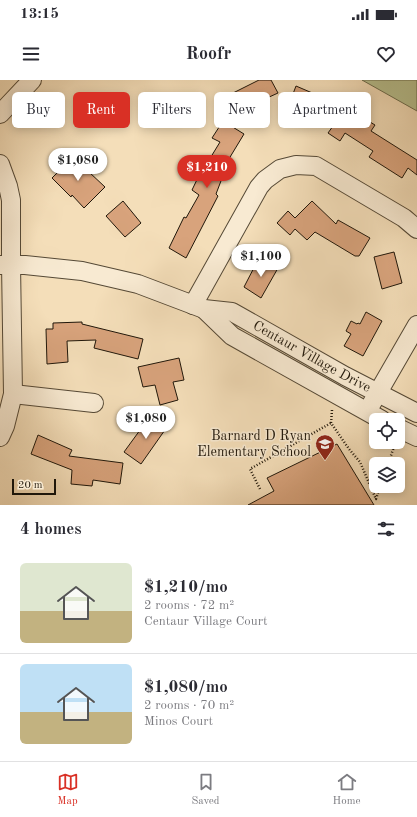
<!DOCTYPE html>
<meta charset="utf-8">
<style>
:root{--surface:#fff;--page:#f2f2f3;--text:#2b2b33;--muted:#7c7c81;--line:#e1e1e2;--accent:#d93025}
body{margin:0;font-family:"Old Standard TT",serif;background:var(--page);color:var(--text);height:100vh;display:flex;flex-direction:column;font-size:15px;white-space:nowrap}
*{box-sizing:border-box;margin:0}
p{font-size:13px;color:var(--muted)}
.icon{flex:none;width:22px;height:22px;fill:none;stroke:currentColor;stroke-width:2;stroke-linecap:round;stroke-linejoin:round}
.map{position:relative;height:425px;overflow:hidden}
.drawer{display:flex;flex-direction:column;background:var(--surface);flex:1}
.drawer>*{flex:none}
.guide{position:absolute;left:12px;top:12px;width:393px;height:36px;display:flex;gap:8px}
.controls{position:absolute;left:369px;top:333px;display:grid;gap:8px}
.controls a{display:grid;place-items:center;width:36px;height:36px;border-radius:6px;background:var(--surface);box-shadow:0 2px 10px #0003;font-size:20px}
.scale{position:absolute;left:12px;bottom:10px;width:44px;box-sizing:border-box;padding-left:4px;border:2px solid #20170a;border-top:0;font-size:11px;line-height:14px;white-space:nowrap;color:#20170a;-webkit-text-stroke:3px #f8ead2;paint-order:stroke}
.price{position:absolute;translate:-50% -34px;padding:0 9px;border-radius:14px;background:#fff;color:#222;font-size:13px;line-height:26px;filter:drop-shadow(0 1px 2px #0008)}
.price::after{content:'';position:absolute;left:50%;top:24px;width:12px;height:9px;margin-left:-6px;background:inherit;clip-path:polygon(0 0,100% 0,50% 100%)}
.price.active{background:var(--accent);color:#fff}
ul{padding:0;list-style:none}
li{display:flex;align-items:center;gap:12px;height:100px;padding:0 20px}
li+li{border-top:1px solid var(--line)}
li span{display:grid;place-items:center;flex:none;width:112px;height:80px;border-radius:6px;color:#555}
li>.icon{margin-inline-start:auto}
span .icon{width:48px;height:48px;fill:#fffc;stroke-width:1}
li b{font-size:17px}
h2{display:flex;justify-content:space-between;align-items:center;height:48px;padding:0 20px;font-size:17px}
.pill{padding:0 14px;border-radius:6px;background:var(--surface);box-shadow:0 2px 10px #0003;font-size:14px;line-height:36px}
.pill.active{background:var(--accent);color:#fff}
.status{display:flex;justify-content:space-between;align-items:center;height:28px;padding:0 20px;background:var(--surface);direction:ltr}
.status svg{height:11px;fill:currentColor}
header{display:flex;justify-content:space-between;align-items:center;height:52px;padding:0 20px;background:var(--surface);font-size:18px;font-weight:600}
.dock{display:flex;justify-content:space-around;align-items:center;height:56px;border-top:1px solid var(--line);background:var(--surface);font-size:11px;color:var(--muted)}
.dock a{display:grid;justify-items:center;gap:2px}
.dock .active{color:var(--accent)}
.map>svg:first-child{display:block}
.green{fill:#b8c291;stroke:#6c6c4e}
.building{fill:#d8a37c;stroke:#20170a}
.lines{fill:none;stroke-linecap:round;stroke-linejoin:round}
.minor-casing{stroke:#554936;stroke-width:20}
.path{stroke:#20170a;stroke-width:2.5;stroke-dasharray:1 2;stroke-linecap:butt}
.minor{stroke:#f8ead2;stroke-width:18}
.labels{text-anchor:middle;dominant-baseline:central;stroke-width:3;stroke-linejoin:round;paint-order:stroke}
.street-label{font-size:14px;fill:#20170a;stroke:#f8ead2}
.poi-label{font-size:14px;fill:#20170a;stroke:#f8ead2;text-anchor:end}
</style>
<div class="status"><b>13:15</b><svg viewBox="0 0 49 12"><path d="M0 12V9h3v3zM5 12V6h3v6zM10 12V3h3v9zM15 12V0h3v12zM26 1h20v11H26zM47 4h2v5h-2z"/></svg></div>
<header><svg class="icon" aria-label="menu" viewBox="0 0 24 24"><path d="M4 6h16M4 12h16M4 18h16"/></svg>Roofr<svg class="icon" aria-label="heart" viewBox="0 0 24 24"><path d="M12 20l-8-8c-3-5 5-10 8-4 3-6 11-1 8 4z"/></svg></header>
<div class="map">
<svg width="417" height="425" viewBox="0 0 417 425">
<rect width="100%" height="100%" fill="#f4deb9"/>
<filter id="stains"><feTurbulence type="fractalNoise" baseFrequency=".005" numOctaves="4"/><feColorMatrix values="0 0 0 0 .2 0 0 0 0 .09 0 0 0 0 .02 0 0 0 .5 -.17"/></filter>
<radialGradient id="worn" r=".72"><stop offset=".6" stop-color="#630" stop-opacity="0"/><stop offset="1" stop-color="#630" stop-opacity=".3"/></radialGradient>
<path class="green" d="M362 0H417V31Z"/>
<path class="building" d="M259 0H271L278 13 267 18 256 14 266 33 248 42 233 13Z
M296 6 345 27 375 45 371 51 417 80V95L408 88 402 98 369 77 373 71 345 53 340 61 328 53 333 46 288 27Z
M223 41 244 54 221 92 224 93 216 114 218 116 186 178 169 168 184 137 186 138 199 115 192 110 204 85H206L220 62 212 58Z
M73 77 105 107 84 128 72 115 71 117 52 98Z
M123 121 141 143 125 157 106 136Z
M312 121 336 144 338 140 370 158 359 176H355L315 152 307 160 295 149 290 155 277 143 288 131 295 138Z
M394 172 402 203 382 209 374 177Z
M259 178 278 188 261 218 244 207Z
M366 232 382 241 363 276 344 266 351 254 346 251 351 241 357 244 358 243 360 244Z
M82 242V244L143 259 138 279 94 268 96 260 67 261 68 282 47 284 46 249H53V243Z
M179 278 184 300 173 302 178 320 160 325 155 305 143 307 138 287Z
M151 335 167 347 141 384 124 372Z
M38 355 72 370 69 376 123 383 120 404 93 400 92 406 71 404 72 390 31 374Z
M337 364 374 425H248L274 411 267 398Z"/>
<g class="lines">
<defs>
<g id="minor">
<path d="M0 34 32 0"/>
<path d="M0 84 8 106 11 120V184L13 314 5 346 0 357"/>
<path id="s1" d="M0 185H25L82 191 138 204 204 229 232 232 345 296 417 333"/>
<path d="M193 225 259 107 265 100 280 89 296 85 316 86 404 138 417 149"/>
<path d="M204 229 232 256 382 340"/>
<path d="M13 314 94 323"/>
<path d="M372 323 417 245"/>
<path d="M398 348 417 357"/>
</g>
</defs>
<use href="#minor" class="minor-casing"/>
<path class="path" d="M332 330 331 343 349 369 360 382 376 419 380 406
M388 384 395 364
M260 409 250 389 331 343"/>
<use href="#minor" class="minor"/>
</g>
<defs>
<symbol id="school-pin" viewBox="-11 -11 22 30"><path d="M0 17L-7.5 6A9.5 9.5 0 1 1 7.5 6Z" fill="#8f2418" stroke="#f8ead2"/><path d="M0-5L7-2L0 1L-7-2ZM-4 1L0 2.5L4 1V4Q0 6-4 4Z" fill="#fff"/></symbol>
</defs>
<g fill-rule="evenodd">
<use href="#school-pin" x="314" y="353" width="22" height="30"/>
</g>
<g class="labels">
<g class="street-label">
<text stroke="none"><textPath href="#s1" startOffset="330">Centaur Village Drive</textPath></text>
</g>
<g class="poi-label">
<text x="311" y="356">Barnard D Ryan<tspan x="311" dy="16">Elementary School</tspan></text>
</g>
</g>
<rect width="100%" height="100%" filter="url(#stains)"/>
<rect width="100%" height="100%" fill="url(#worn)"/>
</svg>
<div class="controls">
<a><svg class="icon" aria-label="locate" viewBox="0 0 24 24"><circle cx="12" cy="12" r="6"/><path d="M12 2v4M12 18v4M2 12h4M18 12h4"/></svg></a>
<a><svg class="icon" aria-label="layers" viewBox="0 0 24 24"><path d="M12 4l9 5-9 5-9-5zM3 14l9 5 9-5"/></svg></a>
</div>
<div class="scale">20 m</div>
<b class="price" style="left:78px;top:102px">$1,080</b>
<b class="price active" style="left:207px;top:109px">$1,210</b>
<b class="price" style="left:261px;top:198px">$1,100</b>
<b class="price" style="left:146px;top:360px">$1,080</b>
<div class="guide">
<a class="pill">Buy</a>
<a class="pill active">Rent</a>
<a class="pill">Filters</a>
<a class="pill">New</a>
<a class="pill">Apartment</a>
</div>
</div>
<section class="drawer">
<h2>4 homes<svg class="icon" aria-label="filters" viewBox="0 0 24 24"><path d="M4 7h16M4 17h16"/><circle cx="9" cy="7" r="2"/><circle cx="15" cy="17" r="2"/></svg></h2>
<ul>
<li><span style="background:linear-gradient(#dfe7d0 60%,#c2b280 0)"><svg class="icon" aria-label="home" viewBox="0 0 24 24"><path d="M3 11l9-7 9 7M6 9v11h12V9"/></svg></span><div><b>$1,210/mo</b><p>2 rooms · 72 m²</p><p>Centaur Village Court</p></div></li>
<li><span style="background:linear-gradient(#bfe0f5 60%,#c2b280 0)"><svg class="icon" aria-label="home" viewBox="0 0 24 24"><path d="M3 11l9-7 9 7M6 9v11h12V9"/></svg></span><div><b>$1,080/mo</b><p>2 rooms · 70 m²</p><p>Minos Court</p></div></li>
</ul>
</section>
<nav class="dock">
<a class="active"><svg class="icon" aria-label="map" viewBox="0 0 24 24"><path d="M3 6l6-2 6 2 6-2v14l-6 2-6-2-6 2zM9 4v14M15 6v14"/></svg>Map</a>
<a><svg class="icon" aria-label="saved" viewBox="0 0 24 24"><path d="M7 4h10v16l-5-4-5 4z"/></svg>Saved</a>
<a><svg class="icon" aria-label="home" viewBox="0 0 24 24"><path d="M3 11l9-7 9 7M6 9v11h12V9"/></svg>Home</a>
</nav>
